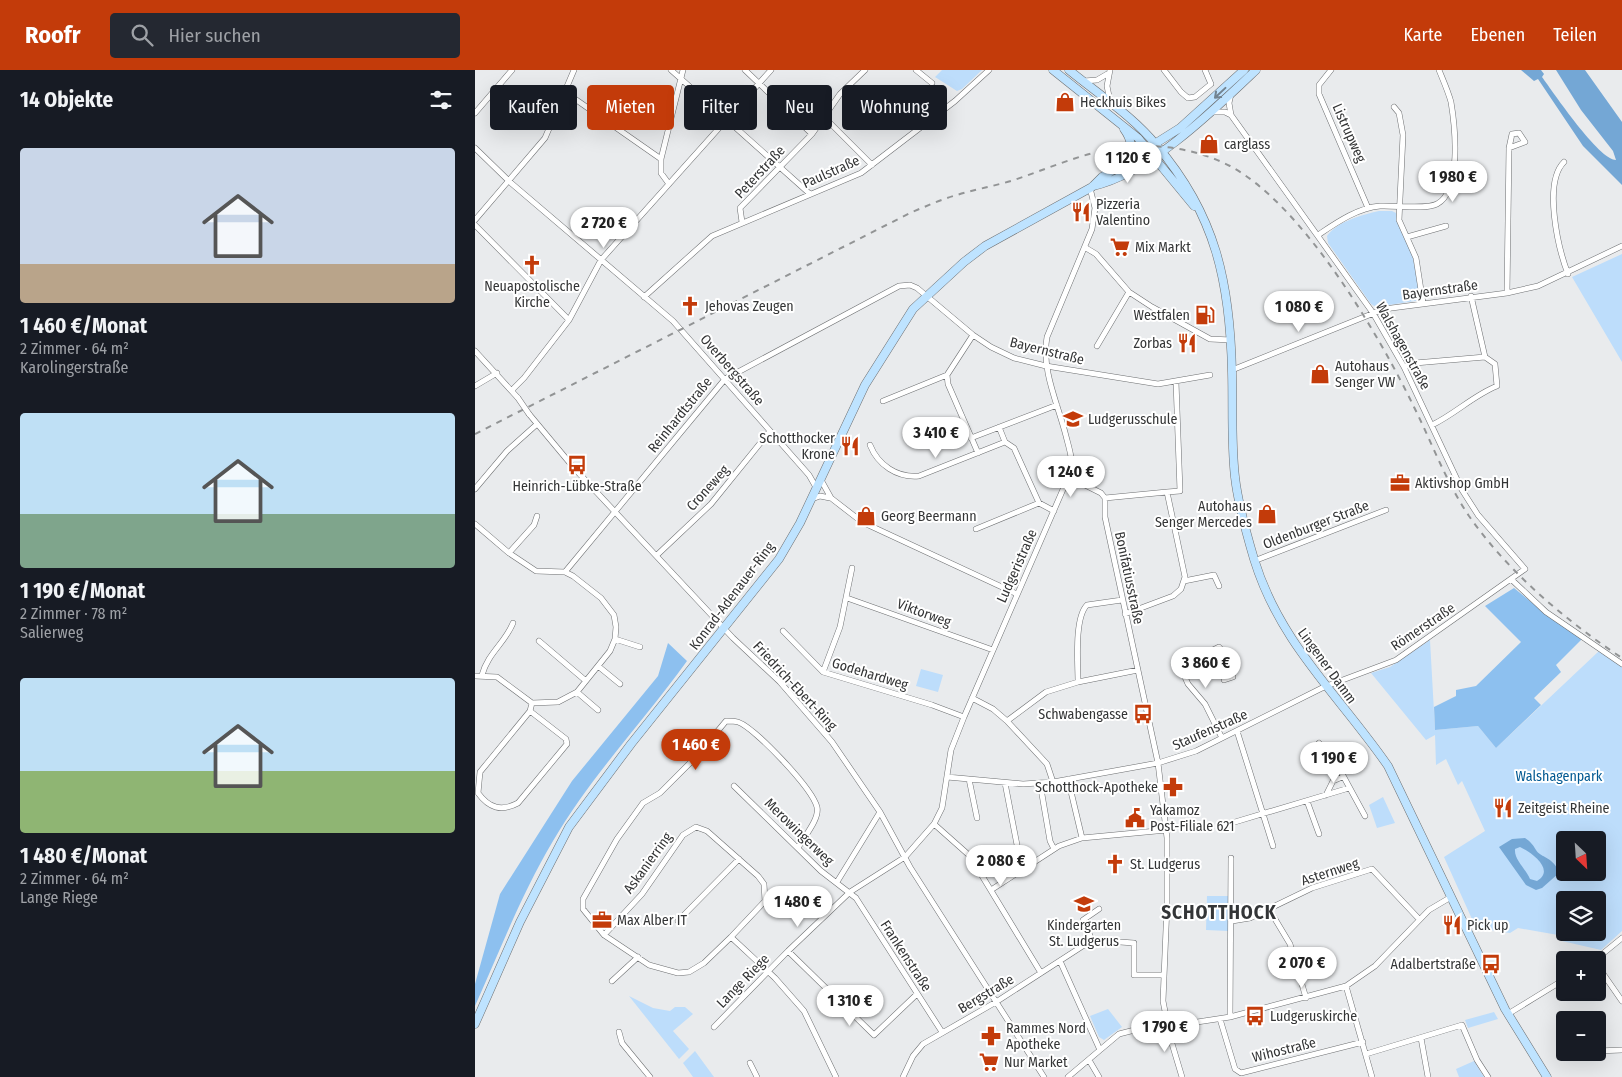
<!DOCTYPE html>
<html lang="de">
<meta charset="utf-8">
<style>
:root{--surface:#171b24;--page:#242831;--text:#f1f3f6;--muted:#9ea1a6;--accent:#c33b0a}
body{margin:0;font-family:"Fira Sans Condensed",sans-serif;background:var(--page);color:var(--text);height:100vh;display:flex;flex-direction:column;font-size:19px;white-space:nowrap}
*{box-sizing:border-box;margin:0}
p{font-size:16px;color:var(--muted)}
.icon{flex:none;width:28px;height:28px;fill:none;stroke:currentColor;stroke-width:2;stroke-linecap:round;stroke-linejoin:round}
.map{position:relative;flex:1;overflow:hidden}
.sheet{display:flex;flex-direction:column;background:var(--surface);width:475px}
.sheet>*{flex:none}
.top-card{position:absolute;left:15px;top:15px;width:475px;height:45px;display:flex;gap:10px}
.needle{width:32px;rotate:155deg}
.tools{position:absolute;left:1081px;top:761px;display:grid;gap:10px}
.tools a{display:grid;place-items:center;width:50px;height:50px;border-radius:5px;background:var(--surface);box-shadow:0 5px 20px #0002;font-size:25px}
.price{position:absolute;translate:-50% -42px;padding:0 11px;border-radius:18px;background:#fff;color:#222;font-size:16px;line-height:32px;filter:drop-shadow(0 1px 2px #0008)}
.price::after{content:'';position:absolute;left:50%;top:30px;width:15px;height:11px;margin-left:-8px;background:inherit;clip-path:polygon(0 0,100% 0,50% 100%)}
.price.on{background:var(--accent);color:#fff}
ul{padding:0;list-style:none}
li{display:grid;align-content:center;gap:10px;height:265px;padding:0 20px}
li span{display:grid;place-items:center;height:155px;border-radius:5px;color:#555}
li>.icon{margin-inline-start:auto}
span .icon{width:90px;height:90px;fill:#fffc;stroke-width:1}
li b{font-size:21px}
h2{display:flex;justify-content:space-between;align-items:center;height:60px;padding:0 20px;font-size:21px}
.pill{padding:0 18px;border-radius:5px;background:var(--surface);box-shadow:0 5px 20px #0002;font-size:18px;line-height:45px}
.pill.on{background:var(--accent);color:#fff}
header{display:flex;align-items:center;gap:30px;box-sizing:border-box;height:70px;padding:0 25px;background:var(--accent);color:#fff}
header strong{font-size:24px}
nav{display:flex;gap:28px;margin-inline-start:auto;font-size:18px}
.search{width:350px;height:45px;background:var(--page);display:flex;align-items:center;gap:12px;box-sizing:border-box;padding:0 18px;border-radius:5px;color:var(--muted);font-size:19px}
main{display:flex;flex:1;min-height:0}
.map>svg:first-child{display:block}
.green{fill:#bdddfb;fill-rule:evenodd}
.forest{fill:#8dc0ef}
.water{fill:#74a7d5;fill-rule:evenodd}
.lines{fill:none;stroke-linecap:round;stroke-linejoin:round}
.street-casing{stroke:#6d6f71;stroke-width:6}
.secondary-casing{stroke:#6d6f71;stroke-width:9}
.street{stroke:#fff;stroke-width:5}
.secondary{stroke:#bee3ff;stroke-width:8}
.rail{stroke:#929495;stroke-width:2;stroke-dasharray:6 6;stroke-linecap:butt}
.street-bridge-casing{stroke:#6d6f71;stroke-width:6;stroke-linecap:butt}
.street-bridge{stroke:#fff;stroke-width:5}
.oneway{stroke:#728390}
.labels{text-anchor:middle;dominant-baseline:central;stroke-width:4;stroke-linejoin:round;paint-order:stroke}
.poi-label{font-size:14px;fill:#343536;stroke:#fff;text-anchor:start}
.street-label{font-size:14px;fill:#343536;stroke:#fff}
.park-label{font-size:14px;fill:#025992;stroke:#fff}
.district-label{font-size:19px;font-weight:bold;letter-spacing:1px;fill:#333537;stroke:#fff}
</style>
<header>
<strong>Roofr</strong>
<div class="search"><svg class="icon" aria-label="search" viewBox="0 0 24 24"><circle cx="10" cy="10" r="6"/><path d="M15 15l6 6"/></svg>Hier suchen</div>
<nav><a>Karte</a><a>Ebenen</a><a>Teilen</a></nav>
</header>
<main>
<section class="sheet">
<h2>14 Objekte<svg class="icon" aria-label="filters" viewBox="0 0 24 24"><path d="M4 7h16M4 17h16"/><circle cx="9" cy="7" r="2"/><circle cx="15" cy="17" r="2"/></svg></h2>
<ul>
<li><span style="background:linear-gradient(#c9d6e8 75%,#b9a48a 0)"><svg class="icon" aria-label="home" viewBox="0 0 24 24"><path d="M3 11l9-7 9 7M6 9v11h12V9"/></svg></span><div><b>1 460 €/Monat</b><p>2 Zimmer · 64 m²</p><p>Karolingerstraße</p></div></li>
<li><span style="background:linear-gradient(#bfe0f5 65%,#7fa58c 0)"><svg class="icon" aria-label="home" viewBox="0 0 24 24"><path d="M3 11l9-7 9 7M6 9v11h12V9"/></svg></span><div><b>1 190 €/Monat</b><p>2 Zimmer · 78 m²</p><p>Salierweg</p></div></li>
<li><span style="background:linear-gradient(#bfe0f5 60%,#8fb573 0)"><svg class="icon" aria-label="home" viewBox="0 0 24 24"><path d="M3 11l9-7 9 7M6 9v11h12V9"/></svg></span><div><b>1 480 €/Monat</b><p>2 Zimmer · 64 m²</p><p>Lange Riege</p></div></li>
</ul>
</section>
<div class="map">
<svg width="1147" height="1007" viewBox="0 0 1147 1007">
<rect width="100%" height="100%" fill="#e9ebed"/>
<path class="green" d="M467 0H507L487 19 482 21 460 7Z
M904 141H917L921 143 938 188 946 230 901 237 896 234 853 173 852 166C863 151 887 145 904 141Z
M1147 184V292L1097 207Z
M955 570 960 660 1003 656 1021 678 1124 581 1147 596V861L1126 880 1087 871 1083 865 1043 858 1035 863 1001 858 969 787 1010 761 987 711 983 715 971 689 961 695 960 665 951 670 896 603 915 597ZM1090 770H1122V802H1090ZM1090 830H1122V862H1090Z
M446 599 468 605 463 622 441 616Z
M908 727 920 753 902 758 894 735Z
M732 826H755L756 852 753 861 731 860Z
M154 926 178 938 195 941 200 937H210L218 944 198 961 214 979 204 989Z
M633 939 647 957 629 970 624 967 615 946Z
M1019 942 1023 949 993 958 990 950Z
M220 981 239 1007H218L208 993Z
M999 991 1009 1007H984L981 999Z"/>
<path class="forest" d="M1039 518 1071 544 1107 569 1081 595 1086 602 1059 628 1066 635 1021 678 1003 656 960 660 959 637 981 626V620L1001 616 1046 572 1010 536Z
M193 573 212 591C168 652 116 706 78 771 47 823 25 880 0 936V914L25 824 97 711 183 606Z"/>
<path class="water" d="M1046 0H1066L1069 4 1067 7C1078 22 1124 90 1141 90L1138 81 1106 40 1081 0H1110L1147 52V115L1108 76 1063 9 1059 11Z
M1050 768C1056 772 1058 775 1061 780 1066 788 1079 787 1084 803L1067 818 1061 820 1051 815 1024 777 1037 769ZM1045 777C1056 782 1081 800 1062 811L1055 809C1051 799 1039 790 1040 779Z"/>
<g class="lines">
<defs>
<path id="street" d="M196 0 335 124
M270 0 337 64
M441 0 457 13
M689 0 706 22 713 28 720 27 736 14 730 0
M856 0 844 15V24L893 138
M609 11 622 10 634 3
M90 22 186 89
M635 31 632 16 635 0
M919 37 924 43 928 65 924 150 941 188 948 233
M738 42H750L756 45
M0 43 37 0
M349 47 397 95
M0 78 36 113 198 251 334 405 342 419
M1089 92C1068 113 1083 178 1093 204
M194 114 186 103V89L208 0
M0 150 70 68 99 0
M267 152 265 138 337 64 365 24 390 0
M0 155 94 250
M843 165C861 153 882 138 905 136 920 135 950 140 962 134 987 121 980 56 976 32 973 21 968 10 964 0
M932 167 971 156
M611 178 621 184 654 222 677 237 735 269 756 270
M1032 223 1034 78 1037 64 1044 63 1050 72 1034 78
M169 227 237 166 386 103 480 31 514 0
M498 265 472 305 473 314 503 383
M622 276 654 222
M0 281 43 328
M929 297 940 293 1010 287
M757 300 909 239 1032 223 1063 216 1147 176
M0 316 22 303
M37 320 49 308 94 250 126 190 296 0
M408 331 472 305
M54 344 99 398 258 568 305 612 357 672 405 742 435 797 569 1007
M957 355C980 344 999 325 1022 316L1020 294 1010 287 996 226
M524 357 530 372 539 378 564 433 579 441
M496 368 582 335
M395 375C403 395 422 408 444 406L530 372
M594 407 626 423 630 428
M346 410 356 428 387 452 542 524
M0 419 32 381 61 355
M630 428V447L683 693 692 768V835L688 931 695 967 707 1007
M630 428 692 422
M337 429 345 426 355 428
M0 454 34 483 61 501 90 502 98 506 126 528 139 545 141 557 140 569 135 581 102 622 83 632 57 633 22 607 0 606
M501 459 564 433
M34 483 59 455 62 446
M182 485 236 434 295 361
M779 491 911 440
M90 502 250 309 424 216 435 215 442 218 498 265 516 277 539 288 571 296 683 314 735 305
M1037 510 1071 542 1147 594
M709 511 739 505 744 516
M372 528 518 580
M650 544 698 526 706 519 710 507 692 422 705 421 701 312
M308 561 348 602 457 635 489 647
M140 569 165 577
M64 571 111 611
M123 596 145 614
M348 602 365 557 377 498
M7 605C13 583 30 573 38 553
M603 612C603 594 599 548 612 535L647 530
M102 622 123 640
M497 628 518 639 532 651 572 694 578 712
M55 641 91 669 92 674 43 733C26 742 14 738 3 723L5 702 55 641 57 633
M532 651 571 622 603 612 663 600
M762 661 798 776
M747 668 730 634 713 614 709 605 712 593 744 577C752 585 757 597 758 607L749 610 753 592
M844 673 859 689 890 746
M472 707 548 714 578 712 683 693 721 681 849 617 921 590 1050 499 1003 445 987 420 929 297 898 243 756 45 754 33 756 24
M494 709 502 748
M593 709 607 768
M530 713 543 780 555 795
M565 713 575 771 579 779
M259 716 346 801 381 828 467 962
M851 725 858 711 867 707
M832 731 844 764
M459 754 495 786 566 903
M750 755 874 718
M362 812 405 742
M516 820 584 776 607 768 692 760
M794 839 815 874 831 928
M203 851 264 789
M757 851 775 848 837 818 897 799 944 849
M129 865 108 839V829L142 769 168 733 185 723 221 687 251 651C254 651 260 651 263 652 280 658 337 718 342 737 345 749 328 768 323 778
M256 867 229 893 214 902 203 903 174 895 129 865 167 824 208 765 221 757 232 761 283 806 289 814 290 831 256 867 300 908 329 941 361 1007
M617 870 608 850 624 839
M313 881 399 965 442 924
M1120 890 1147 868
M585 891 625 980
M1122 895 1147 931
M137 911 163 887
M871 916 897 1007
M1033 944 1090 909
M755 947 756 788
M745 949 760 999 766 1003 888 972
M239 957 313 881 375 822 430 787 459 754 467 738 476 680 489 647 596 401C598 389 594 378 591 366 583 334 566 300 572 267L617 159 620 138 615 118
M144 962 147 973 175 1007
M946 968 953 1007
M1122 981 1147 980
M1096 982H1106
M891 984 987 955 1002 990 1013 1007
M614 990 624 1007
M275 993 282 1007
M428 1007 438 986 448 974 521 932 617 870 659 873V905H689
M593 1007 644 964 679 955 709 954 755 947 871 916 900 896 954 840 976 827"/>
<path id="secondary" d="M578 0 663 68 719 136
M594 0C623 24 658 46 682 76 741 145 755 213 757 302 758 337 756 372 760 407 763 434 771 462 779 489 805 574 864 625 913 696L1030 939 1072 1007
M649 59C657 70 658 79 651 91
M618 116C674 104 740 39 781 0
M0 954 45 852 94 757 156 674 304 489 325 453 390 315 438 239 489 192 510 176 617 117 627 107 705 58 769 0"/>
</defs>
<use href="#street" class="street-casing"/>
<use href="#secondary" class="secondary-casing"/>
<use href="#street" class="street"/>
<use href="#secondary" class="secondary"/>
<path class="rail" d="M0 364 437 142C452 136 467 129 482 125 501 119 520 116 539 110 584 95 626 74 675 76 703 77 730 83 755 96 828 135 903 263 939 337 957 373 971 412 994 446 1033 502 1090 550 1147 588"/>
<defs>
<path id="street-bridge" d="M43 328 54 344"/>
</defs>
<use href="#street-bridge" class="street-bridge-casing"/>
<use href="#street-bridge" class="street-bridge"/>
</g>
<defs><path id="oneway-shaft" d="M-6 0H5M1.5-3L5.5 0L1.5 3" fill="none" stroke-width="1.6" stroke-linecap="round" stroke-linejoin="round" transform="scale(1.25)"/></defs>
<use class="oneway" href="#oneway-shaft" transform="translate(745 23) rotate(137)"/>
<defs>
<symbol id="shop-bare" viewBox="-9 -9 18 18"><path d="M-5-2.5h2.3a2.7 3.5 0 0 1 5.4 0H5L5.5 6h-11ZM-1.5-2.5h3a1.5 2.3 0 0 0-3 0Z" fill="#c33b0a" stroke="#fff" stroke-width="2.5" paint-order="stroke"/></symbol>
<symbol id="restaurant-bare" viewBox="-9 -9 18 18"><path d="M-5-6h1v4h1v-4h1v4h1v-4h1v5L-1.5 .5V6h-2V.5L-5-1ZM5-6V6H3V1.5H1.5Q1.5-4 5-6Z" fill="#c33b0a" stroke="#fff" stroke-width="2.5" paint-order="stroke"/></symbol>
<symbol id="supermarket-bare" viewBox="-9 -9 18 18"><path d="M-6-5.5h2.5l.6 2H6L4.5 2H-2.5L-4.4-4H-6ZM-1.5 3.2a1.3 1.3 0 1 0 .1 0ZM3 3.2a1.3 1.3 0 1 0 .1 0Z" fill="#c33b0a" stroke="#fff" stroke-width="2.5" paint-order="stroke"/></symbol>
<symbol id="church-bare" viewBox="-9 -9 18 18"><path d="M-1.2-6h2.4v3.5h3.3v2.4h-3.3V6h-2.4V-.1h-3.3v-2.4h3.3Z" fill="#c33b0a" stroke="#fff" stroke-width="2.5" paint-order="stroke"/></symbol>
<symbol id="fuel-bare" viewBox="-9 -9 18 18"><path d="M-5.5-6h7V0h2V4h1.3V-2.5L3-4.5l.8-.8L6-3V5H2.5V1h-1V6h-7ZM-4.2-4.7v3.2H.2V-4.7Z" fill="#c33b0a" stroke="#fff" stroke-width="2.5" paint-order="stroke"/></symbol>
<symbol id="school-bare" viewBox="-9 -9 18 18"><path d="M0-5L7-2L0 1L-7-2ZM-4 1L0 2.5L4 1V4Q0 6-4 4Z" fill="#c33b0a" stroke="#fff" stroke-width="2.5" paint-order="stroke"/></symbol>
<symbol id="bus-bare" viewBox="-9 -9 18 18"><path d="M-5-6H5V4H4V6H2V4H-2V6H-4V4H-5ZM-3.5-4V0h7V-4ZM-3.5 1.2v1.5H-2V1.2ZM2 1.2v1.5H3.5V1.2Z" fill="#c33b0a" stroke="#fff" stroke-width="2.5" paint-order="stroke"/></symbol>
<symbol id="office-bare" viewBox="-9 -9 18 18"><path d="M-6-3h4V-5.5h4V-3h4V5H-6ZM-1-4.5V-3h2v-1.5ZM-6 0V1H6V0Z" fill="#c33b0a" stroke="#fff" stroke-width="2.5" paint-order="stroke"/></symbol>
<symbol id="pharmacy-bare" viewBox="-9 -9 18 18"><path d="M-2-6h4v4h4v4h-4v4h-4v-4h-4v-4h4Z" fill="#c33b0a" stroke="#fff" stroke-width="2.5" paint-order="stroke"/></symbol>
<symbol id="civic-bare" viewBox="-9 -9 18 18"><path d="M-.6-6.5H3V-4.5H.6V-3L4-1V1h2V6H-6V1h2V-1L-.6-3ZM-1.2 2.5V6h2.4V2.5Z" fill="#c33b0a" stroke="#fff" stroke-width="2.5" paint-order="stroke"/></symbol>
</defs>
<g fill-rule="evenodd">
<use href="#shop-bare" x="576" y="18" width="28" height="28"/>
<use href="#shop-bare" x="720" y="60" width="28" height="28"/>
<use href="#restaurant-bare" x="592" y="128" width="28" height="28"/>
<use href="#supermarket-bare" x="631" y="163" width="28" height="28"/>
<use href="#church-bare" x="43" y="181" width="28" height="28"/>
<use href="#church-bare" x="201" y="222" width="28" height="28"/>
<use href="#fuel-bare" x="716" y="231" width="28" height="28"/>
<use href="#restaurant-bare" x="698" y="259" width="28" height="28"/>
<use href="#shop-bare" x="831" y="290" width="28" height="28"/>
<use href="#school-bare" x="584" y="335" width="28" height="28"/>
<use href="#restaurant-bare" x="361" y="362" width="28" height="28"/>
<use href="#bus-bare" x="88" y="381" width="28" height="28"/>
<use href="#office-bare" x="911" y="399" width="28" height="28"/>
<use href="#shop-bare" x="778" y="430" width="28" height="28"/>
<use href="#shop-bare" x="377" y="432" width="28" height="28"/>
<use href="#bus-bare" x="654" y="630" width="28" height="28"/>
<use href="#pharmacy-bare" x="684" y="703" width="28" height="28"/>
<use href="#restaurant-bare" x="1014" y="724" width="28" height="28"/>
<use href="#civic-bare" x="646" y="734" width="28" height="28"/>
<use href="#church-bare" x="626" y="780" width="28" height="28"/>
<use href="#school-bare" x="595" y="820" width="28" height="28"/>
<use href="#office-bare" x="113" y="836" width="28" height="28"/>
<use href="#restaurant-bare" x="963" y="841" width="28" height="28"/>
<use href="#bus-bare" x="1002" y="880" width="28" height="28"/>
<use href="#bus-bare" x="766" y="932" width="28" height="28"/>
<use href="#pharmacy-bare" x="502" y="952" width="28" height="28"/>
<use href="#supermarket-bare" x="500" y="978" width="28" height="28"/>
</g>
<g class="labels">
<g class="poi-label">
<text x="605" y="32">Heckhuis Bikes</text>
<text x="749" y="74">carglass</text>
<text x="621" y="134">Pizzeria<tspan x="621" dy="16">Valentino</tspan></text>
<text x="660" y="177">Mix Markt</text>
<text x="57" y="216" text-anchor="middle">Neuapostolische<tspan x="57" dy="16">Kirche</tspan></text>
<text x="230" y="236">Jehovas Zeugen</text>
<text x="715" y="245" text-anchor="end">Westfalen</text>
<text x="697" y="273" text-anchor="end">Zorbas</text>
<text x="860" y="296">Autohaus<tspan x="860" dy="16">Senger VW</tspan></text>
<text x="613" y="349">Ludgerusschule</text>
<text x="360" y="368" text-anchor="end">Schotthocker<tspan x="360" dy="16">Krone</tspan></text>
<text x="940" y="413">Aktivshop GmbH</text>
<text x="102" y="416" text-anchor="middle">Heinrich-Lübke-Straße</text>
<text x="777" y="436" text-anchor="end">Autohaus<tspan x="777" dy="16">Senger Mercedes</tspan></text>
<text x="406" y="446">Georg Beermann</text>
<text x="653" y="644" text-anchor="end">Schwabengasse</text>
<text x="683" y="717" text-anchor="end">Schotthock-Apotheke</text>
<text x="1043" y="738">Zeitgeist Rheine</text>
<text x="675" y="740">Yakamoz<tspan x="675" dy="16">Post-Filiale 621</tspan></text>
<text x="655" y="794">St. Ludgerus</text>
<text x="142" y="850">Max Alber IT</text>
<text x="609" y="855" text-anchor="middle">Kindergarten<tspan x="609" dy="16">St. Ludgerus</tspan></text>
<text x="992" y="855">Pick up</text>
<text x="1001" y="894" text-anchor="end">Adalbertstraße</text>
<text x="795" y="946">Ludgeruskirche</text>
<text x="531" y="958">Rammes Nord<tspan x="531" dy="16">Apotheke</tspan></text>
<text x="529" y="992">Nur Market</text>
</g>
<g class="street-label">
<text transform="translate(874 63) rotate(66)">Listrupweg</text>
<text transform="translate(285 102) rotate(-47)">Peterstraße</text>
<text transform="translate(356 102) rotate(-24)">Paulstraße</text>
<text transform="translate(965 220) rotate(-8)">Bayernstraße</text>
<text transform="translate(928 276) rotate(61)">Walshagenstraße</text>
<text transform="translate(572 281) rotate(14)">Bayernstraße</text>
<text transform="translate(257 300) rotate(49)">Overbergstraße</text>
<text transform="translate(205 345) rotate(-51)">Reinhardtstraße</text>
<text transform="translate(233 418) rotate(-48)">Croneweg</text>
<text transform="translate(841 455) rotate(-21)">Oldenburger Straße</text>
<text transform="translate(542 496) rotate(-66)">Ludgeristraße</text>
<text transform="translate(654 508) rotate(78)">Bonifatiusstraße</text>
<text transform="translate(257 526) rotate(-53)">Konrad-Adenauer-Ring</text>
<text transform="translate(449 543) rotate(20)">Viktorweg</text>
<text transform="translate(948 557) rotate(-34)">Römerstraße</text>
<text transform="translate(852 596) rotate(54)">Lingener Damm</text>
<text transform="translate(395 604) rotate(17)">Godehardweg</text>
<text transform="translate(320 616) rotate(47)">Friedrich-Ebert-Ring</text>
<text transform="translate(735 660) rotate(-24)">Staufenstraße</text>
<text transform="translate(324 762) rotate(44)">Merowingerweg</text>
<text transform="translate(173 793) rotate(-54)">Askanierring</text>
<text transform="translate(855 802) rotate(-18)">Asternweg</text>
<text transform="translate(431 886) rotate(57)">Frankenstraße</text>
<text transform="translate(268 911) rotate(-46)">Lange Riege</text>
<text transform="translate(511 924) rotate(-31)">Bergstraße</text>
<text transform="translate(809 980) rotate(-14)">Wihostraße</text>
</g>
<g class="park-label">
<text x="1084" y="706">Walshagenpark</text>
</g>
<g class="district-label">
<text x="744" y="842">SCHOTTHOCK</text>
</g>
</g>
</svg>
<div class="tools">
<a><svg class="needle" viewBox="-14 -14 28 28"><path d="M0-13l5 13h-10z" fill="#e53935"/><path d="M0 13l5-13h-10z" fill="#9ea1a6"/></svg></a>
<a><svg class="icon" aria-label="layers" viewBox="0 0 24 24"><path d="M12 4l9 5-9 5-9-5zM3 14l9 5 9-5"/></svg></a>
<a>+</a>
<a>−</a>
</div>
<b class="price" style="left:653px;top:114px">1 120 €</b>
<b class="price" style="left:978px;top:133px">1 980 €</b>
<b class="price" style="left:129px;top:179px">2 720 €</b>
<b class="price" style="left:824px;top:263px">1 080 €</b>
<b class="price" style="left:461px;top:389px">3 410 €</b>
<b class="price" style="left:596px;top:428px">1 240 €</b>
<b class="price" style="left:731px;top:619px">3 860 €</b>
<b class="price on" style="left:221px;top:701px">1 460 €</b>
<b class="price" style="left:859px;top:714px">1 190 €</b>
<b class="price" style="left:526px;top:817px">2 080 €</b>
<b class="price" style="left:323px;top:858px">1 480 €</b>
<b class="price" style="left:827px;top:919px">2 070 €</b>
<b class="price" style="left:375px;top:957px">1 310 €</b>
<b class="price" style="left:690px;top:983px">1 790 €</b>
<div class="top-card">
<a class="pill">Kaufen</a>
<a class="pill on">Mieten</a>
<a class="pill">Filter</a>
<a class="pill">Neu</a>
<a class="pill">Wohnung</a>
</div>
</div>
</main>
